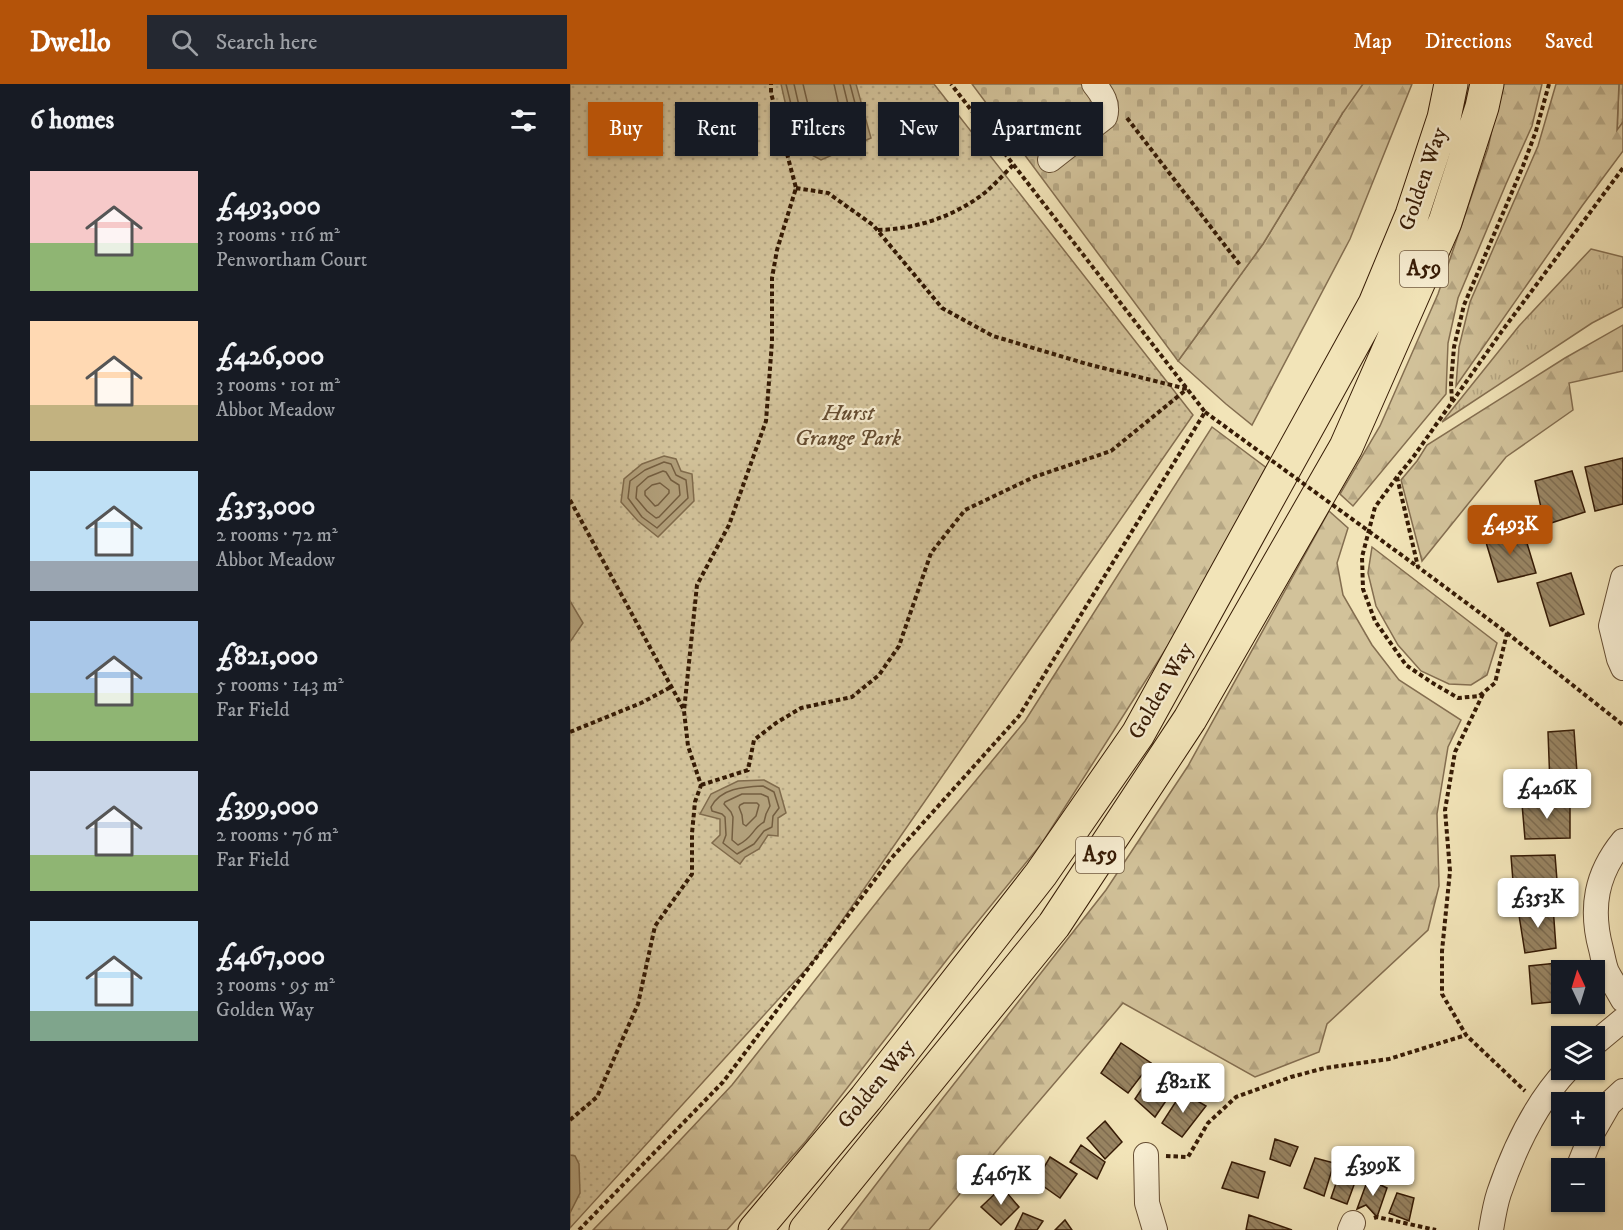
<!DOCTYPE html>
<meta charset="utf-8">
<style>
:root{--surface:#171b24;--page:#242831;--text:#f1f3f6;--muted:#9ea1a6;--accent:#b45309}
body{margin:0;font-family:"IM FELL DW Pica",serif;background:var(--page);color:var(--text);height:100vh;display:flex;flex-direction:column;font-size:22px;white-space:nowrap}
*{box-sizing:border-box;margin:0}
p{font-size:20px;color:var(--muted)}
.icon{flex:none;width:33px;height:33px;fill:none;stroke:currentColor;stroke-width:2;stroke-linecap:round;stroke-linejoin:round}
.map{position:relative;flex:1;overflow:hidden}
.side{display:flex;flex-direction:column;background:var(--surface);width:570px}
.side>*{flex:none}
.guide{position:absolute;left:18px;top:18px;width:570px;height:54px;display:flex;gap:12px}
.needle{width:39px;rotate:356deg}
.controls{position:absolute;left:981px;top:876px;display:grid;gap:12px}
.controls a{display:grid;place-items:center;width:54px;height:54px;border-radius:0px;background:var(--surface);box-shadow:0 2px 4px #0004;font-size:30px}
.price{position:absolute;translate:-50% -51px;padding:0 14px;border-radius:6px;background:#fff;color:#222;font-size:20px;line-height:39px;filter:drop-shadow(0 2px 3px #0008)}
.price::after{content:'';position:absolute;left:50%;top:36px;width:18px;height:14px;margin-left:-9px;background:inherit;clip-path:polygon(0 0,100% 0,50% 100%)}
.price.current{background:var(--accent);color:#fff}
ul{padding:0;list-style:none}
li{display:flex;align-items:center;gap:18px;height:150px;padding:0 30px}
li span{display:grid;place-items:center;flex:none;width:168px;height:120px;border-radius:0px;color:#555}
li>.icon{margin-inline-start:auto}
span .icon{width:72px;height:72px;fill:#fffc;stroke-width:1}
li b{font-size:26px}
h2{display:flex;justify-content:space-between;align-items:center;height:72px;padding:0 30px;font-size:26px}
.chip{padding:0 21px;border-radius:0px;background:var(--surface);box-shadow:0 2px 4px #0004;font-size:21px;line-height:54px}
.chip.current{background:var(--accent);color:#fff}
header{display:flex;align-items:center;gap:36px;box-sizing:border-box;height:84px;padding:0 30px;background:var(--accent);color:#fff}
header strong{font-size:28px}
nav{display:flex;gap:33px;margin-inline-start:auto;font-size:21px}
.search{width:420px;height:54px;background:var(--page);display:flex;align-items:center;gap:15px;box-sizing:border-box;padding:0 21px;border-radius:0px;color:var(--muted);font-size:22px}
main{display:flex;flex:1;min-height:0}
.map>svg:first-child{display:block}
.grass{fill:url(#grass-tufts);stroke:#846e50;stroke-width:1.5}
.forest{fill:url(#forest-firs);stroke:#846e50;stroke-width:1.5}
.cemetery{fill:url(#cemetery-stones);stroke:#846e50;stroke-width:1.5}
.park{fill:url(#park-dots);stroke:#846e50;stroke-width:1.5}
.water{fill:#b2a07b;stroke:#806b4c;stroke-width:1.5}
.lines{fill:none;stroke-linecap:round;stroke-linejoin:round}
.shore{stroke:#745e40;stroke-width:1.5}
.building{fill:url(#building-back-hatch);stroke:#361b05;stroke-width:1.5}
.minor-casing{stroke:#654d32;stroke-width:26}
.highway-casing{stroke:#361b05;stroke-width:35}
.path{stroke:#361b05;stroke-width:4;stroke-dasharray:4.5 3;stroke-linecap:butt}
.minor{stroke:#f7edd1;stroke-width:24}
.highway{stroke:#f2e4b8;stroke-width:33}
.path-bridge{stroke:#361b05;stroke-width:4;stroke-dasharray:4.5 3;stroke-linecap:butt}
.labels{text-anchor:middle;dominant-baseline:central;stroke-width:4.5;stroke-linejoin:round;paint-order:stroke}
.shield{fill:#f7edd1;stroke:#705a42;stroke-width:1.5}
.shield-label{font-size:21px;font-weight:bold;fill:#361b05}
.street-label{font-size:22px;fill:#361b05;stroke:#f7edd1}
.park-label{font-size:22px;font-style:italic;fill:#654d32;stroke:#f7edd1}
</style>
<header>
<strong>Dwello</strong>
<div class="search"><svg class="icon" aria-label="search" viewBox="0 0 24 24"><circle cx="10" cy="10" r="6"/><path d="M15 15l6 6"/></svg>Search here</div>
<nav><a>Map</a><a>Directions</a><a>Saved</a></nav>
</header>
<main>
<section class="side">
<h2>6 homes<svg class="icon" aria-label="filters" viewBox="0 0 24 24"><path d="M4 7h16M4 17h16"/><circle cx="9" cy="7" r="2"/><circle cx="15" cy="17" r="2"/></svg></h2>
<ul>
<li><span style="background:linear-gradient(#f6c9c9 60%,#8fb573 0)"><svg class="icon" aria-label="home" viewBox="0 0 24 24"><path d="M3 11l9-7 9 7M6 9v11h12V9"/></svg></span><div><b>£493,000</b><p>3 rooms · 116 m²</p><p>Penwortham Court</p></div></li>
<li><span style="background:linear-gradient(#ffd9b3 70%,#c2b280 0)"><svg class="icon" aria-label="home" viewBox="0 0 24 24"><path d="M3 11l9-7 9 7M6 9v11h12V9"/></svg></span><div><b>£426,000</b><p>3 rooms · 101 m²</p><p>Abbot Meadow</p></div></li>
<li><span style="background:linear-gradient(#bfe0f5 75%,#9aa5b1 0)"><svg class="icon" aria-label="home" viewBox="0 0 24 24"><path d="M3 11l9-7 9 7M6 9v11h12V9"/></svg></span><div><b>£353,000</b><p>2 rooms · 72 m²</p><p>Abbot Meadow</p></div></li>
<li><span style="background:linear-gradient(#a9c7e8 60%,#8fb573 0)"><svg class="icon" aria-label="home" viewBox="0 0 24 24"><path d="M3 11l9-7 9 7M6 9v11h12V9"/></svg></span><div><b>£821,000</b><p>5 rooms · 143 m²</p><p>Far Field</p></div></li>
<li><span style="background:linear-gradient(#c9d6e8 70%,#8fb573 0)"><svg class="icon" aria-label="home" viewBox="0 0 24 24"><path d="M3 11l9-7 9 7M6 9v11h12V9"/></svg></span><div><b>£399,000</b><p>2 rooms · 76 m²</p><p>Far Field</p></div></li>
<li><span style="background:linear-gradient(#bfe0f5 75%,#7fa58c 0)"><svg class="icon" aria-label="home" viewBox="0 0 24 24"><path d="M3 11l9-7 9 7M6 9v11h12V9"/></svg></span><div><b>£467,000</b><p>3 rooms · 95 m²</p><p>Golden Way</p></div></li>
</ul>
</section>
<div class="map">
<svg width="1053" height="1146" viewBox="0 0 1053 1146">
<defs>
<pattern id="grass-tufts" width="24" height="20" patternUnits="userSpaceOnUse" patternTransform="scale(1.5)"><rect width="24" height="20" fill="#d2c29a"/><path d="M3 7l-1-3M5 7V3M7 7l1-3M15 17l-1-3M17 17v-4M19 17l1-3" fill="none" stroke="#b5a683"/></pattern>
<pattern id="forest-firs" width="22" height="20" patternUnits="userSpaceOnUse" patternTransform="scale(1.5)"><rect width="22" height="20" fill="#d2c29a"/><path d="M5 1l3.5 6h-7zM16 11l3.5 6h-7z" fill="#b5a683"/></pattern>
<pattern id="cemetery-stones" width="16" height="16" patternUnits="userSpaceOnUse" patternTransform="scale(1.5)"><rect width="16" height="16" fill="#d2c29a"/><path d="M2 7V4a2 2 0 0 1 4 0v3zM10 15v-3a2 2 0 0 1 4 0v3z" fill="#b5a683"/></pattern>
<pattern id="park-dots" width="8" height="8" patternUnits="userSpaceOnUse" patternTransform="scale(1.5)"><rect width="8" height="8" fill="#d2c29a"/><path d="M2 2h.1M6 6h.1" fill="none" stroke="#b5a683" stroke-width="1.8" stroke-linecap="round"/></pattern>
<pattern id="building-back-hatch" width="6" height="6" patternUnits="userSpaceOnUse" patternTransform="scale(1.5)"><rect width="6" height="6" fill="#988462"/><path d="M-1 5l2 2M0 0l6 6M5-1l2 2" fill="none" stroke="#7d6b4f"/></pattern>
</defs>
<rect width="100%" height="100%" fill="#f2e4b8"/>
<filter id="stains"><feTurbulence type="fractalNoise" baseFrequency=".00333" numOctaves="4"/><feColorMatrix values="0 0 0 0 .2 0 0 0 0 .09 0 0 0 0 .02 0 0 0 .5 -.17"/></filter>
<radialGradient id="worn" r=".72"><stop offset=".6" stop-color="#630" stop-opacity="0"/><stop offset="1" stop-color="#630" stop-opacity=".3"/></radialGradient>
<path class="grass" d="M1049 0H1053V38L1047 48Z
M1021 165 1053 173V223L1022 239 872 338 949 242Z"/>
<path class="forest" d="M774 0H842L780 155 682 341 656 320 608 277 693 160 772 30Z
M932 0H972L962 42 936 100 888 214 878 259 876 310 783 422 770 410 810 342 868 210 918 64Z
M986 0H1049L1047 46 1053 38V67L1012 122 886 302 889 263 900 218 968 62Z
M1053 241V287L999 299 1003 326 936 373 852 477 831 396 847 377 857 361 995 274Z
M642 343 702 388 599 560 472 759 379 873 236 1057 157 1146H23L99 1068 162 1001 340 776 455 637Z
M759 427 778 444 767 479 773 511 802 561 829 596 891 636 878 663 867 730 869 802 858 846 757 940 749 968 685 993 553 919 359 1146H271L340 1056 536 806 618 682Z
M802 463 927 559 917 591 901 601 879 600 851 587 828 561 806 522 798 489Z"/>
<path class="cemetery" d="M402 0H793L772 30 693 160 608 277Z"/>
<path class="park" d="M0 0H364L623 331 246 874 0 1144Z"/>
<path class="water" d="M211 0H286L301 54 251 76 225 62Z
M94 372 106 375 111 387 122 390 124 417 88 453 68 437 51 418 54 395 72 380Z
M0 517 13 539 0 558Z
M194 696 209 704 216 729 208 734V752L198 751 189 765 175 773 170 780 142 759 150 751V735L130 730 141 710 168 697Z
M0 1071 5 1072 9 1080 10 1109 0 1129Z"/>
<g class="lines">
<path class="shore" d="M216 0 230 57 251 69 293 50 280 0
M224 0 236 52 252 60 284 45 273 0
M233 0 244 46 252 50 271 42 273 40 264 0
M94 378 101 380 106 391 116 396 118 414 87 444 72 433 58 414 60 397 75 386Z
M93 387 96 388 101 396 109 401 110 411 89 433 86 434 77 427 66 414 67 403 78 393Z
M90 399 99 406V409L88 421 85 422 75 411V407L82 401Z
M193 702 204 708 209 724 203 732 202 743 194 747 184 760 167 770 153 759 156 751 155 733 152 730 142 727 141 723C151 704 173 703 193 702Z
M172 710H191L198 713 200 722 196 730 194 738C182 745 183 754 168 761L162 756 163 733 161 728 154 720 155 718Z
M174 719H187L189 721 186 732 176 742 173 740 172 731 169 723 170 721Z"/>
</g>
<path class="building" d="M1053 374V420L1025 427 1015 383Z
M1002 387 1015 428 975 441 965 397Z
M953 446 966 489 928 498 915 455Z
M1001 489 1014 530 980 542 967 499Z
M1004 646 1008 703 980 701 978 648Z
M1000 716V754L955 755 952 720Z
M985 771 988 809 944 810 941 772Z
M983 822 986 864 955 869 948 825Z
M987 879 992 904V917L962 920 959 882Z
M551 959 581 979 558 1009 531 989Z
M585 985 608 999 585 1033 565 1015Z
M612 1008 636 1022 612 1053 592 1039Z
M535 1037 552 1058 535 1075 517 1054Z
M705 1055 728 1063 720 1082 700 1075Z
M511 1061 535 1078 527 1095 500 1078Z
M480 1073 507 1090 490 1114 466 1097Z
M745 1074 764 1079 754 1112 734 1104Z
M662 1078 695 1088 688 1114 652 1104Z
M771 1085 788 1090 777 1120 761 1114Z
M798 1095 817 1104 807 1133 796 1121 787 1125Z
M432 1103 449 1123 431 1141 411 1123Z
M827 1109 844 1114 839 1137 819 1129Z
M453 1129 473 1137 467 1146H445Z
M679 1131 722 1146H676Z
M495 1136 502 1146H485Z"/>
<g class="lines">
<defs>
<path id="minor" d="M480 76 535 33C539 20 532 10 524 0
M1053 494 1041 542 1049 575 1053 584
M1053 757C1026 790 1020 824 1031 865 1033 873 1034 881 1037 888 1042 897 1048 907 1053 916
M1024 960 1053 936
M1024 1046 1039 1020 1053 1007
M576 1071 577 1119 585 1146
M1008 1084 1021 1052
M780 1146 783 1139
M921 1146C923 1134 925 1121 929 1109 944 1065 965 1020 997 986"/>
<path id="highway" d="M185 1146 296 1014 471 790 568 650 805 220 842 131 874 34 881 0
M236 1146 484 841 620 635 776 363 875 138 912 23 917 0"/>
</defs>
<use href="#minor" class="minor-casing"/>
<use href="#highway" class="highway-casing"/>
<path class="path" d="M557 34 670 181
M226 104 258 109 303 141 372 224 423 252 517 280 617 305
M308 146C347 145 386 132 417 107 426 99 435 89 444 80
M882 317 881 299 884 263 894 221 953 82 966 47 979 0
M827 393 848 483 937 549 925 599 909 612 888 614 861 598 836 581 805 537 793 505 792 473 805 423 827 393 844 372 932 247 1053 84
M0 416 114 626
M937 549 1053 641
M913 610 885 668 875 726 880 787 872 867V910L896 951 955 1007
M0 648 71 619 101 603
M131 701 178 686 184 656 206 639 231 624 282 613 309 591 329 562 361 469 395 426 464 393 541 367 617 305
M0 1036 27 1013 68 920 85 842 122 790V749L125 718 131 701 118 662 114 627 127 501 159 441 196 337 202 258V194L207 166 226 104 201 9V0
M596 1072 618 1073 638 1039 666 1013 721 993 755 984 819 975 896 951
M804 1134 807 1133 866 1146
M9 1146 153 998 318 778 449 632 635 328 381 0"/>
<use href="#minor" class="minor"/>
<use href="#highway" class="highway"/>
<path class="path-bridge" d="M635 328 848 483"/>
</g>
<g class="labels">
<g class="shield">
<rect x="830" y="167" width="48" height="36" rx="4.5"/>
<rect x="506" y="753" width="48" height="36" rx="4.5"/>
</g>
<g class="shield-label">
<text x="854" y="185">A59</text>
<text x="530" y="771">A59</text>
</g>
<g class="street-label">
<text transform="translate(853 95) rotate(-71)">Golden Way</text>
<text transform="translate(591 607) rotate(-60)">Golden Way</text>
<text transform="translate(306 1000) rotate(-51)">Golden Way</text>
</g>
<g class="park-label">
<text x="278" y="329">Hurst<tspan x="278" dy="25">Grange Park</tspan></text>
</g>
</g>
<rect width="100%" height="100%" filter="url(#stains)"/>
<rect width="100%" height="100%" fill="url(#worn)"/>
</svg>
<div class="controls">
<a><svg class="needle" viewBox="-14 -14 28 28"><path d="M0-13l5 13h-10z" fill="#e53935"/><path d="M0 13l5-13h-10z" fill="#9ea1a6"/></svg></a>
<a><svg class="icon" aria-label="layers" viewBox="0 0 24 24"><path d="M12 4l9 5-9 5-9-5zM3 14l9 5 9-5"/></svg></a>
<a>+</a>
<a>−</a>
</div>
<b class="price current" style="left:940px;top:472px">£493K</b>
<b class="price" style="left:977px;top:736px">£426K</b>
<b class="price" style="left:968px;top:845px">£353K</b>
<b class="price" style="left:613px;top:1030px">£821K</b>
<b class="price" style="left:803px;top:1113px">£399K</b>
<b class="price" style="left:431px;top:1122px">£467K</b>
<div class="guide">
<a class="chip current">Buy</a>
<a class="chip">Rent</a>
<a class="chip">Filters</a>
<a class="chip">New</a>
<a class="chip">Apartment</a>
</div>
</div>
</main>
